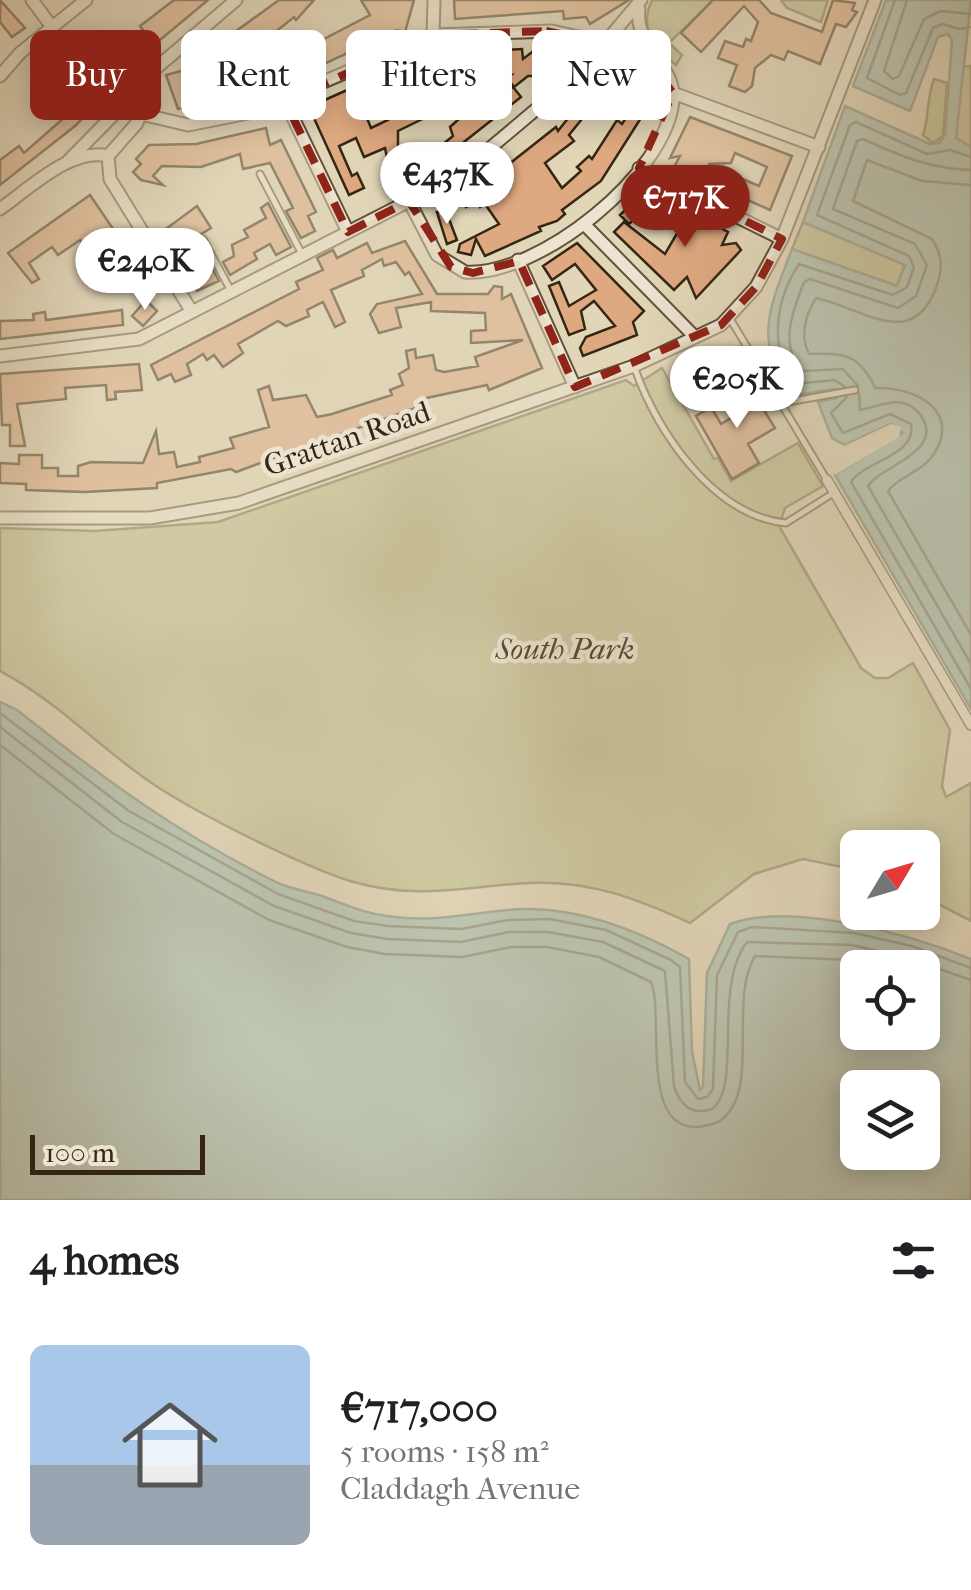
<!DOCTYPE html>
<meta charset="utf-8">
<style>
:root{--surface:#fff;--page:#f2f2f2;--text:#202124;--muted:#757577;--accent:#8f2418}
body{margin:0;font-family:"IM FELL French Canon",serif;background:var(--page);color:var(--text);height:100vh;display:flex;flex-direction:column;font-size:38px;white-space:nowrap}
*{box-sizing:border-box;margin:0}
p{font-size:32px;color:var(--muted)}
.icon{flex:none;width:55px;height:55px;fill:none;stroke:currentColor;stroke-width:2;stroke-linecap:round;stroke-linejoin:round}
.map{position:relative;height:1200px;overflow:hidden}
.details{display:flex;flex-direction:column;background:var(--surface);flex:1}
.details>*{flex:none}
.banner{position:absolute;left:30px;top:30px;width:912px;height:90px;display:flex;gap:20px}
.needle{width:65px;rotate:52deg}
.controls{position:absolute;left:840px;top:830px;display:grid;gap:20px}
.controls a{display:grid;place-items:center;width:100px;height:100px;border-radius:15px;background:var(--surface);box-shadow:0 5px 25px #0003;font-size:50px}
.scale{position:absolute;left:30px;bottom:25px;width:175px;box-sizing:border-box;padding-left:10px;border:5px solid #352611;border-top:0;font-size:28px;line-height:35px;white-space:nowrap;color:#352611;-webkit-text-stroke:8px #ece4d1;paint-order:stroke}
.price{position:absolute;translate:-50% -85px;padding:0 22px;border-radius:35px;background:#fff;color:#222;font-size:32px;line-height:65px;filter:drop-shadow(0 2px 5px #0008)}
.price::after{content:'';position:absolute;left:50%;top:60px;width:30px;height:22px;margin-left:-15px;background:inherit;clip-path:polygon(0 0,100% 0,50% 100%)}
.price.current{background:var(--accent);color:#fff}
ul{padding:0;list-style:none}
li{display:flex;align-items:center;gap:30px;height:250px;padding:0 30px}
li span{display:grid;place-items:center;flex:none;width:280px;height:200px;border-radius:15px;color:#555}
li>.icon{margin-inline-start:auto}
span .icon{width:120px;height:120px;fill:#fffc;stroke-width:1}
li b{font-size:42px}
h2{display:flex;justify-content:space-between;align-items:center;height:120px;padding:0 30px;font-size:42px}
.pill{padding:0 35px;border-radius:15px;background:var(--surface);box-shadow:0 5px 25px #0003;font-size:35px;line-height:90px}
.pill.current{background:var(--accent);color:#fff}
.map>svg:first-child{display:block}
.green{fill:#b9bc8a;stroke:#77714e;stroke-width:2.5}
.water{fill:#94b9b1;stroke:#6e7e71;stroke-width:2.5;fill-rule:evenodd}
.pier{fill:#e1d6b8}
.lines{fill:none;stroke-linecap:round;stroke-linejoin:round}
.shore{stroke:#647061;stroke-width:2.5}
.building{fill:#dea880;stroke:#352611;stroke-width:2.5;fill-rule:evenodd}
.service-casing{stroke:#60523b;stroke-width:9}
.pedestrian-casing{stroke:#60523b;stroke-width:12}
.minor-casing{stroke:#60523b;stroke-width:15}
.service{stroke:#ece4d1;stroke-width:5}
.pedestrian{stroke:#ece4d1;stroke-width:9}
.minor{stroke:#ece4d1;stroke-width:11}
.marked{fill:none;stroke:#8f2418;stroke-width:8;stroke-dasharray:20 12;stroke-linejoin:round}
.labels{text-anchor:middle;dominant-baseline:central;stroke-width:9;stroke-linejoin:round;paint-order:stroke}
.street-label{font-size:30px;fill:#352611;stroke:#ece4d1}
.park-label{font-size:30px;font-style:italic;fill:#564c2f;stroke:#ece4d1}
</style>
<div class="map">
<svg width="971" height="1200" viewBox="0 0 971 1200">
<rect width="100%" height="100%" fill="#e1d6b8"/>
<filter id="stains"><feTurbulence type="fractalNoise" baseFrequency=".002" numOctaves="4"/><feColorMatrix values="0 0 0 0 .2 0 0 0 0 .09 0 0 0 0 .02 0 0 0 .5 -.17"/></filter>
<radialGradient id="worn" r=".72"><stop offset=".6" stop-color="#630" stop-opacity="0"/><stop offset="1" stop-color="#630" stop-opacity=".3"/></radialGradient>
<path class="green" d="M652 0H713L669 43 682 55 676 65C653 48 639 28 652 0Z
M781 0H828L821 22 787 8Z
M971 66V147H967L956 138 962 67Z
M934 79 947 83 943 136 933 143 923 135C929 119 926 101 934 79Z
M803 222 905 264 897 286 792 249Z
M662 368 714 459 718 458 731 481 798 443 823 486 785 508 779 526 861 668 875 678H888L913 663 950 730 942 786 946 797 971 783V921L923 896 922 848H858L857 870 803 859 754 874 690 923C638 899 589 880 530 883 465 886 417 901 350 881 300 865 203 816 159 788 103 752 58 701 0 671V528L95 531 218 522 626 380 634 386Z"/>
<path class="water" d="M886 0H971L956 138 971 147V709L835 475 902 433 891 424 845 445 832 438 818 402 837 398 835 389 789 396C754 336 769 310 792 249L897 286 905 265 803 222 845 106 930 144 939 143 945 135 952 40 948 34 938 37 910 111 853 86Z
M0 702 17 710C104 779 178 834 278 883 291 889 307 891 322 896 344 904 363 913 387 916 435 923 463 914 508 910 572 904 634 928 689 959L692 1052 700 1090 703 1087 707 973 730 924C792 901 912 935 971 959V1200H0ZM858 968H922V1032H858ZM858 1088H922V1152H858Z"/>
<path class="pier" d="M891 424 901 427 899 437 835 475 833 471 897 431 876 435 846 450 840 448Z"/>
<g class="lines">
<path class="shore" d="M895 0 867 78 900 95 906 93 933 28 943 24 959 29 971 27
M907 0 884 71 893 79 899 76 924 19 941 11 971 14
M971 185 922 181 867 160 853 201 932 239C942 254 943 267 937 285 914 353 863 308 816 298 805 316 800 336 809 354 844 353 860 354 875 388 915 386 965 412 931 458 919 473 898 477 888 491L971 635
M858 386 843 369 803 371C778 345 793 311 804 282L810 279 898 308 916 296 927 265 915 244 833 209 857 141 863 139C900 156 931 169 971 170
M845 387 835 380 794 384C769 346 775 301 799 264L893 295 907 287 914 267 909 256 817 215 850 125 856 122 927 154 950 150 971 157
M859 393 860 410C880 406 903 393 919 413 949 451 880 466 868 486L971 664
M847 397 831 413 843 433 890 414 911 424C917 456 864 461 851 482L971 689
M0 713 129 811 278 894 354 921 388 926 461 929 508 920 550 919 606 930 671 960 680 967 685 1082 698 1099 707 1097 713 1089 717 975 738 932 752 927 854 933 912 946 971 968
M0 727 122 822 274 906 351 933 387 939 461 942 509 932H548L603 942 665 971 674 1087C681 1105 691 1116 712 1109 743 1086 712 988 747 942L852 945 908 958 971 980
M0 745 114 834 269 920 347 947 385 954 462 957 511 947H547L599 957 651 982C666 1016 633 1155 718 1122 763 1094 727 1003 755 956L850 960 882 968"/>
</g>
<path class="building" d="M0 0 25 28 12 37 0 22Z
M174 0H208L154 45 140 26Z
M279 0H314L296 20 294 17 269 37 265 32 245 47 249 52 217 75 219 80 287 49 291 56 370 15 361 0H414L405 32 397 30 285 82 178 109 166 75 181 71Z
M454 0H629L590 24 586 17 564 19 563 11 455 19Z
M713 0H759L771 13 822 32 833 0 855 3 852 10 857 12 846 27 836 24 820 64 788 51 784 60 771 55 755 68 752 86 745 92 729 86 737 65 718 58 725 41 743 47 746 39 751 41 758 22 744 6 701 52 681 33Z
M522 49 523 59 536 49 556 75 548 81 544 76H528L514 87 507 78 511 75 446 80 443 70 418 81 426 102 434 98 453 104 398 131V156L413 145 425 161 438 150 446 160 409 189 399 175 405 171 396 157 387 158 385 148 364 157 356 138 339 146 352 176 357 173 364 188 349 195 313 116 322 112 318 103 428 54ZM377 96 388 120 371 128 361 103Z
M616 66 642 86 633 96 609 74Z
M114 68 123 77 75 126 0 185V160L19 146 24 153 65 117 61 113 105 69 109 73Z
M603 74 612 82 569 135 574 141 545 163 562 188 581 171 577 167 589 156 592 159 617 120 622 124 636 103 646 110 601 181 562 210 565 214 557 221 539 227 541 231 485 256 476 239 471 255 458 252 460 244 499 224 485 204 480 207 477 201 466 207 459 194 461 187 502 164 504 168 556 127 558 131Z
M513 87 521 97 450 153 443 144 453 136 450 127 491 90 498 99Z
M690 117 792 156 770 210 674 167 680 156 670 158ZM735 153 767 167 759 186 708 164 731 163Z
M266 128 270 145 281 140 316 212 308 216 315 231 301 238 286 211 293 208 270 163 243 169 240 154 201 167 162 166 153 176 163 185 141 180 133 172 141 164 136 159 149 145 196 144Z
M642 194 658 225 657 226 642 212 629 224 620 215Z
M90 195 156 292 141 302 102 240 86 250 80 240 58 255 52 247 29 263 39 279 32 283 8 253Z
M268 203 291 247 276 255 270 244 254 253 257 259 230 275 223 262 234 256 232 245 248 237 244 230 266 218 261 208Z
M673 203 728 232 722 245 736 243 741 250 696 298 687 277 674 290 614 232 624 222 665 254 679 230 663 222Z
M197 206 211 228 188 242 206 271 212 268 219 281 197 291 163 231Z
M446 211 457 240 447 244 437 212Z
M405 241 437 294H488L494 286 502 287V299L511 294 542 368 489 390 487 385 422 399 424 405 335 436 337 441 328 444 326 439 236 472 231 469 157 483V488L85 492 26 490V484L0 483V463L19 464V455H42V468H58V476H78V466L91 462 143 463 156 431 159 454 174 452 177 467 200 462 199 457 234 448 230 438 269 427 258 390 269 386 273 400 306 395 317 417 332 414 392 395 390 390 403 385 399 374 409 368 406 351 415 349 416 358 433 355 436 370 444 372 478 366 475 357 523 340 471 343V331L486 330 485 313 431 311V302L396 308 401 327 379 333 370 314 377 304 422 294 409 272 405 275 396 262 384 266 382 259 362 270 364 276 331 290 345 322 335 327 323 302 307 310 309 316 286 326 278 321 238 344 243 353 223 367 214 355 207 360 203 354 187 364 191 375 175 382 171 374 158 380 151 365 299 289 296 282 323 270 317 258 333 250 337 258 367 243 372 253Z
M577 243 644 311 633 322 637 335 583 356 580 348 586 337 615 326 594 301 581 311 585 329 569 335 549 286 559 282 569 306 596 290 575 264 552 280 543 266Z
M146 300 157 311 143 326 132 316Z
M122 310 123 325 0 339V321L34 320 33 314 45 312 46 320Z
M139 364 142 390 115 392 116 399 107 400 106 385 65 388 66 399 17 404 25 446H10V425H2L0 374Z
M748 384 775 428 748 444 759 463 732 479 696 416 711 407 721 424 739 413 729 396Z"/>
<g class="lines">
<defs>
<path id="service" d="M260 174 303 256
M203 239 230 289
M729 317 827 480
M635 369C657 432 714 516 786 523L835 492
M782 403 855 390"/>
<path id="pedestrian" d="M827 480 971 725"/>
<path id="minor" d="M32 0 52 27
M433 35 434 0
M0 76 20 53 86 0
M673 93 819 147
M285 101 348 232
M141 114 188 125 253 112 433 35 552 31 641 51 657 63
M108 156 110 179 192 312
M68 161 146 82
M639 168 782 239
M409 201 437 255 465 272C538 277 667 174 673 100 676 65 634 47 639 9
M0 209C29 189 71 147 108 156L137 123 155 69 236 0
M584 224 693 335
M518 260 575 387
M0 356 139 339 409 201 489 149 546 101 604 44 641 0
M0 518H150L239 503 634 366 721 325 756 287 782 239 875 0"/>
</defs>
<use href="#service" class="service-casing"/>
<use href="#pedestrian" class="pedestrian-casing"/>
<use href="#minor" class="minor-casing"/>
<use href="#service" class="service"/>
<use href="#pedestrian" class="pedestrian"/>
<use href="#minor" class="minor"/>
</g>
<path d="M0 0H971V1200H0ZM546 31 641 51 673 93 639 168 782 239 756 287 721 325 575 387 519 261 473 273 451 267 409 201 348 232 285 101 433 35Z" fill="#e1d6b8" fill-opacity=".55" fill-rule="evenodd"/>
<path class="marked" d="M546 31 641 51 673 93 639 168 782 239 756 287 721 325 575 387 519 261 473 273 451 267 409 201 348 232 285 101 433 35Z"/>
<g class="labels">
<g class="street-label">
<text transform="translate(347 439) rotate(-19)">Grattan Road</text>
</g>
<g class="park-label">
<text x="565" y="649">South Park</text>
</g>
</g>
<rect width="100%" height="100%" filter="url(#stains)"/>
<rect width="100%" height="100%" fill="url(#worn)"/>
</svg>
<div class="controls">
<a><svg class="needle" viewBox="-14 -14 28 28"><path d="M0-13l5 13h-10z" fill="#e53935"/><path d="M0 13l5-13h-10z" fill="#757577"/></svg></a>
<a><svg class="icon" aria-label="locate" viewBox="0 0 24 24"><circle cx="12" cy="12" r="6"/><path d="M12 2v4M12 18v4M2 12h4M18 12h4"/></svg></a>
<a><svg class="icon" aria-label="layers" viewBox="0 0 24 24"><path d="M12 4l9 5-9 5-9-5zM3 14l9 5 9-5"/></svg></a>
</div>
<div class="scale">100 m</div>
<b class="price" style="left:447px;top:227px">€437K</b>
<b class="price current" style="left:685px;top:250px">€717K</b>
<b class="price" style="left:145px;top:313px">€240K</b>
<b class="price" style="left:737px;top:431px">€205K</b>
<div class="banner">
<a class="pill current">Buy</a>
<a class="pill">Rent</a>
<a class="pill">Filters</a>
<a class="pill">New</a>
</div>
</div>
<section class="details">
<h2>4 homes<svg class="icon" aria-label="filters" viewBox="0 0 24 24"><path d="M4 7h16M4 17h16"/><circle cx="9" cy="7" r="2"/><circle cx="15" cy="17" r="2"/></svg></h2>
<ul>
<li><span style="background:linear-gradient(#a9c7e8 60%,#9aa5b1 0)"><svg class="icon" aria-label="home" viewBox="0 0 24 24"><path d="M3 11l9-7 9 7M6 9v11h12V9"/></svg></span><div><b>€717,000</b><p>5 rooms · 158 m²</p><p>Claddagh Avenue</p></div></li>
</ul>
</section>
